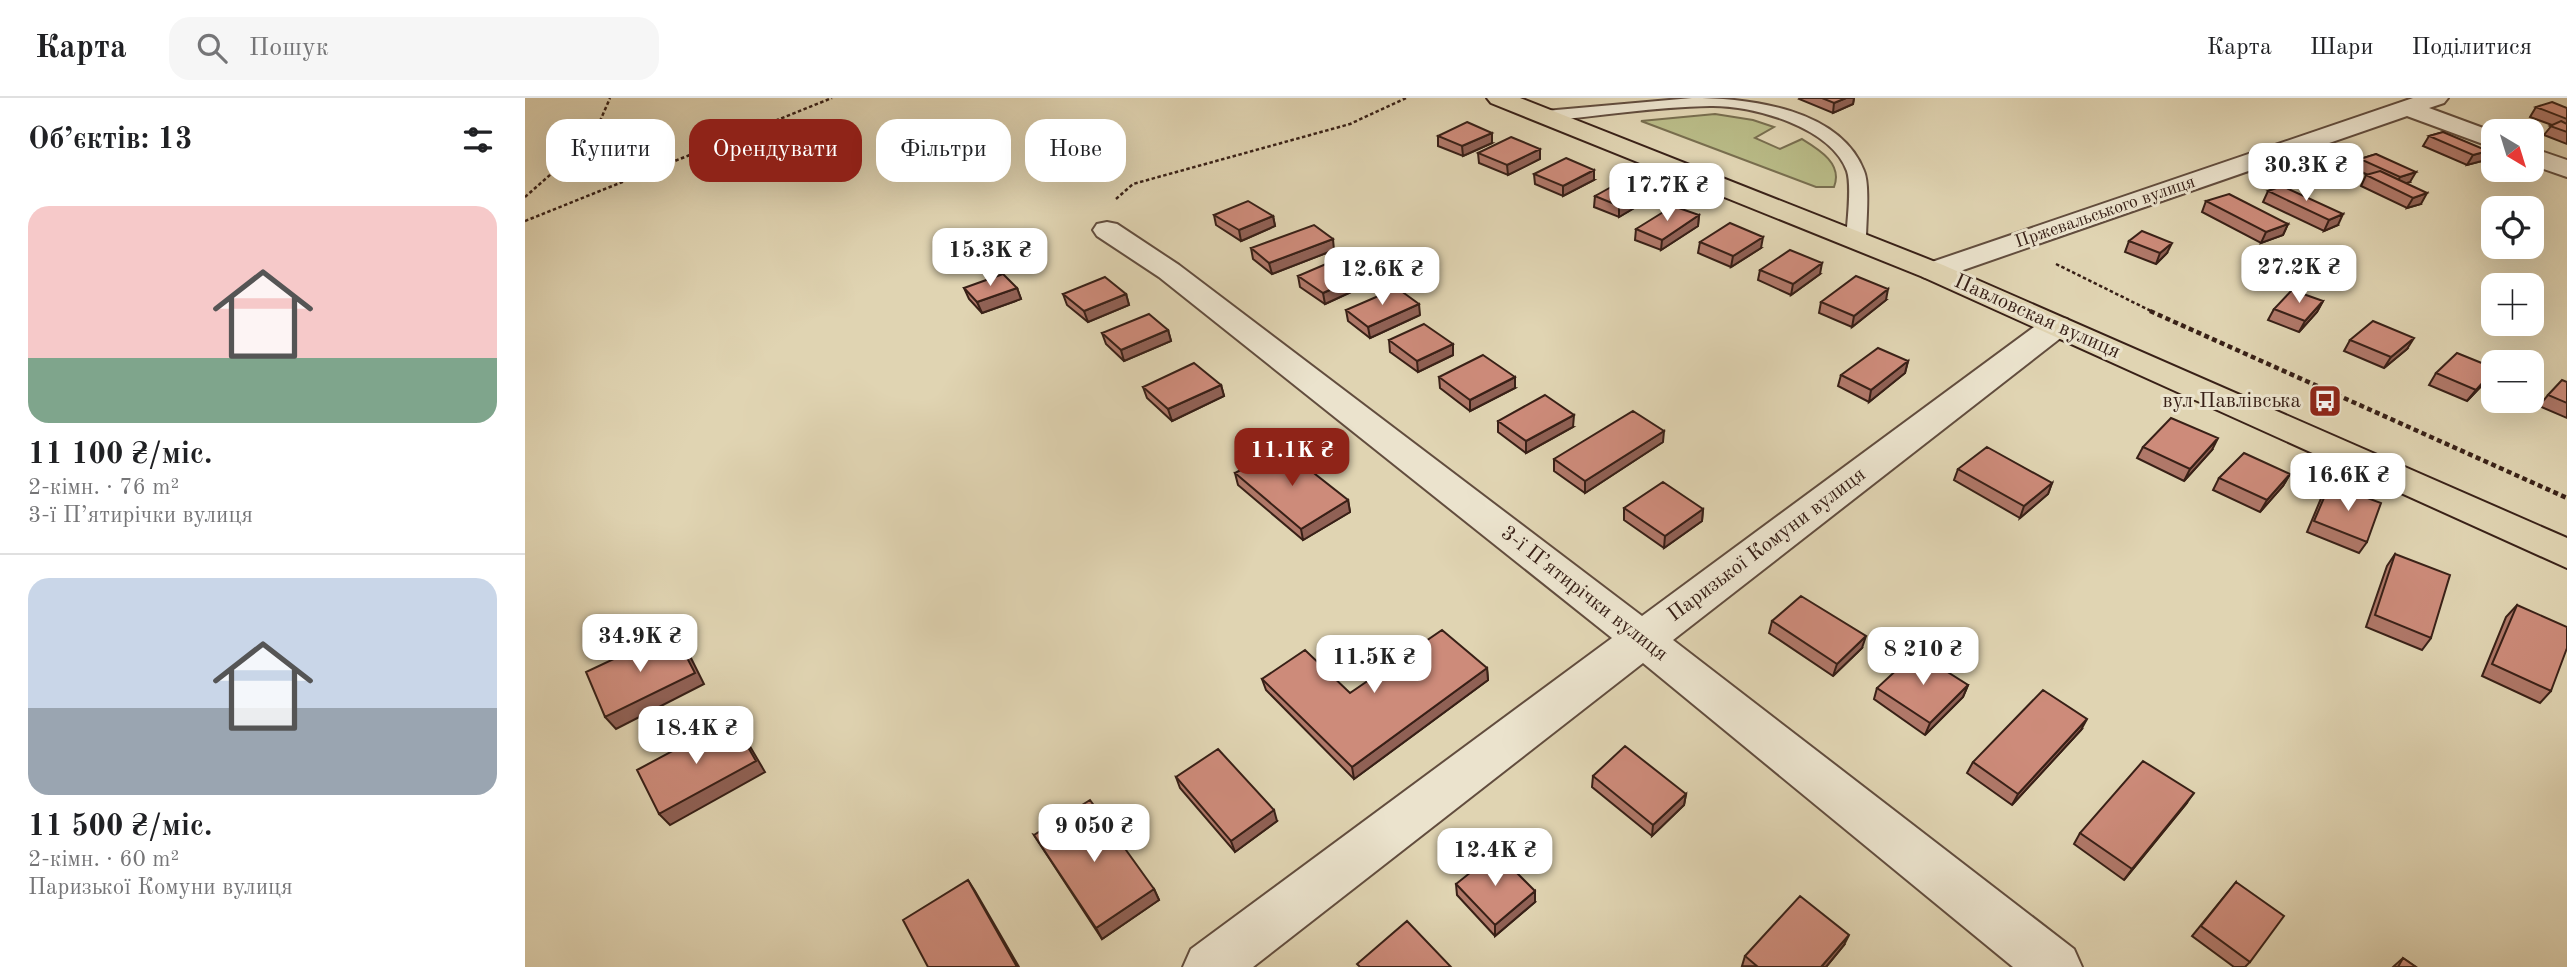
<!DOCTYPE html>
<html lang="uk">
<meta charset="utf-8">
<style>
:root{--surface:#fff;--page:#f6f6f6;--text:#202124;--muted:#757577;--line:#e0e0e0;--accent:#8f2418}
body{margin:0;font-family:"Old Standard TT",serif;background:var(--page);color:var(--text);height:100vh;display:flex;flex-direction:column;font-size:26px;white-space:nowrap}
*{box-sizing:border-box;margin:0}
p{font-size:23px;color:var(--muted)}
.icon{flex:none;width:38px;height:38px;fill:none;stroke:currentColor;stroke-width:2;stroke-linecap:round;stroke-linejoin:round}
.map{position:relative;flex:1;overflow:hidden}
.sheet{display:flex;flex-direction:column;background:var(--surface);width:525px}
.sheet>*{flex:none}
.guide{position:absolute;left:21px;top:21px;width:665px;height:63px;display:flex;gap:14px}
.needle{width:46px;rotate:142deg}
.fabs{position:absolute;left:1956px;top:21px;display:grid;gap:14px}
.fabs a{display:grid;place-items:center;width:63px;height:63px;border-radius:14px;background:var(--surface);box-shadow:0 7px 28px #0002;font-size:35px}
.price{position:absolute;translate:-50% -60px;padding:0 16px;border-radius:14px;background:#fff;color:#222;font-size:23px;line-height:46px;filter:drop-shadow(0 2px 4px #0008)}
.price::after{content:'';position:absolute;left:50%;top:42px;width:21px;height:16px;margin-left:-10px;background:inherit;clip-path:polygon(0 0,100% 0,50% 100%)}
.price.active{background:var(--accent);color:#fff}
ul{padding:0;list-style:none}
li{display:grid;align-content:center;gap:14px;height:371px;padding:0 28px}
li+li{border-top:2px solid var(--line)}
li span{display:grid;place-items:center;height:217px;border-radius:21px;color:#555}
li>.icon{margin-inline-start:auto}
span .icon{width:126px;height:126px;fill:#fffc;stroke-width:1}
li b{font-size:30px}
h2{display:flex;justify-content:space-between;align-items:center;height:84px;padding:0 28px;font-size:30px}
.tag{padding:0 24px;border-radius:21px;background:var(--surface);box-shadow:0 7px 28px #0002;font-size:24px;line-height:63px}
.tag.active{background:var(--accent);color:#fff}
header{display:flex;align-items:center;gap:42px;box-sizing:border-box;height:98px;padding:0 35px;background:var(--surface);border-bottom:2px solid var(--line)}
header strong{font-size:33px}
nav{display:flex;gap:38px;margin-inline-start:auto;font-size:24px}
.search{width:490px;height:63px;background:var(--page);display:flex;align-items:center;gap:18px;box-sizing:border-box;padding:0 24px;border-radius:21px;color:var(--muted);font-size:26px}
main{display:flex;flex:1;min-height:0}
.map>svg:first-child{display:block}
.green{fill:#b9bb87;stroke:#786e4f;stroke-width:2}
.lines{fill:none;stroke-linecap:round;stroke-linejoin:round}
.service-casing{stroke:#624d3e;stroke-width:4}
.minor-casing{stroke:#624d3e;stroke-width:4}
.primary-casing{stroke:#382017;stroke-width:4}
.path-far1{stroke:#382017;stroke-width:2.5;stroke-dasharray:3.5 2.5;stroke-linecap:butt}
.path{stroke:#382017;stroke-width:4.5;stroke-dasharray:5 3.5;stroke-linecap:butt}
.service{fill:#ebe3cd;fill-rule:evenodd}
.minor{fill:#ebe3cd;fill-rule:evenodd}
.primary{fill:#e0d4b2;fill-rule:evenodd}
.wall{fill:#b07869;stroke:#382017;stroke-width:2}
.shaded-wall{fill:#906155;stroke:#382017;stroke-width:2}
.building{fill:#cd8b7a;stroke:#382017;stroke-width:2}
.labels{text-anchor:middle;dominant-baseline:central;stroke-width:6;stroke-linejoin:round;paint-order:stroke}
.far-street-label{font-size:18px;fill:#382017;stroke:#ebe3cd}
.street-label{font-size:21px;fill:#382017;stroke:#ebe3cd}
.poi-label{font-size:21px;fill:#382017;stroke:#ebe3cd;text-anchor:end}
</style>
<header>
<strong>Карта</strong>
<div class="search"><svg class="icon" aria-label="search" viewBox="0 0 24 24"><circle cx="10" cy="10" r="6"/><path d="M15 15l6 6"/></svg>Пошук</div>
<nav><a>Карта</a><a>Шари</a><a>Поділитися</a></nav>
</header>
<main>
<section class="sheet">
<h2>Об’єктів: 13<svg class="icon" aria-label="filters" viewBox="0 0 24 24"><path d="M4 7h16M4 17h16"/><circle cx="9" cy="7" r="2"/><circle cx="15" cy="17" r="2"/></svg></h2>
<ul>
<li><span style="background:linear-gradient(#f6c9c9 70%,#7fa58c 0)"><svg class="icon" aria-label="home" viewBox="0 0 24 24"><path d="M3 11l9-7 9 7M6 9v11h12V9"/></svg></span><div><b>11 100 ₴/міс.</b><p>2-кімн. · 76 m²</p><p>3-ї П’ятирічки вулиця</p></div></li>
<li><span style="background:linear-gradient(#c9d6e8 60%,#9aa5b1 0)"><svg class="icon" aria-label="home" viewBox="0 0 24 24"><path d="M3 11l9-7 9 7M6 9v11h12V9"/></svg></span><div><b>11 500 ₴/міс.</b><p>2-кімн. · 60 m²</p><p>Паризької Комуни вулиця</p></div></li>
</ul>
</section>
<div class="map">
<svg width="2042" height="869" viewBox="0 0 2042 869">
<rect width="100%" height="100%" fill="#e0d4b2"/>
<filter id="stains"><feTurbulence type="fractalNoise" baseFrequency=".00286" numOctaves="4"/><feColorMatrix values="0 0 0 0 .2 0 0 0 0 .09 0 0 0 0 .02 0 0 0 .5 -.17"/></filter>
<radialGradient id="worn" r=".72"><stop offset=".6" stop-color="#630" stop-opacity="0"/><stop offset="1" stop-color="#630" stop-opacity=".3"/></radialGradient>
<path class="green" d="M1190 16 1228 22 1249 29 1230 40 1255 51 1277 41C1295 52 1318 66 1309 89H1291L1116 23Z"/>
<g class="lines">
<defs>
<path id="service" d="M1167 0C1225 0 1315 11 1339 73 1345 87 1341 125 1341 142L1338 146H1324L1321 142C1322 125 1327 88 1322 73 1306 29 1228 7 1185 8 1130 9 1075 18 1020 23L1012 18 1020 13Z"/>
<path id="minor" d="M1888 0H1923L1919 5 1904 10 1969 34V50L1882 18 1418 179 1408 182 1398 179 1393 173 1398 167Z
M2007 50 2042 62V79L2007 67Z
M582 124 592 126 654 167 1117 518 1520 221 1531 219 1542 221 1547 228 1542 235 1148 542 1549 851 1557 869H1488L1118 565 728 869H658L666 851 1087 540 634 179 572 138 568 132 572 126Z"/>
<path id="primary" d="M962 0H995L1418 167 2042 440V470L1398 179 966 5Z"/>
</defs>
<use href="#service" class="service-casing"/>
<use href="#minor" class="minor-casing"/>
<use href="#primary" class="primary-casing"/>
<path class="path-far1" d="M0 99 68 39 85 0
M591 101 608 86 825 26 881 0
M0 123 307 0
M1531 166 1628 214"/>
<path class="path" d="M1625 213 2042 400"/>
<use href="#service" class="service"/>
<use href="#minor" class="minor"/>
<use href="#primary" class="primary"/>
</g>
<path class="wall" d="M1275 0H1329L1328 6 1308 15 1274 1Z
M2011 9 2042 10V46L2019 37 2027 27 2005 19Z
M1918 34 1957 63 1942 67 1898 48 1904 38Z
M913 38 967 45 938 58 913 48Z
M1015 51V61L983 77 954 65 953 55Z
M1851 56 1885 84 1880 85 1896 106 1882 110 1836 88 1841 77H1843L1830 71 1835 61Z
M1009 76 1069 82 1038 98 1010 86Z
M1757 88 1813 127 1799 133 1738 104 1743 93Z
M1121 93V103L1094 119 1069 109 1070 98Z
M1681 103 1763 126 1758 137 1736 145 1677 114Z
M689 117 748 118 750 128 716 143 691 127Z
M1174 117 1173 128 1136 152 1110 142 1111 131Z
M1604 143 1642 155 1631 166 1600 154Z
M1175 144 1236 150 1206 169 1173 155Z
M726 150 809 152 747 176 728 161Z
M1235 172 1295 176 1266 197 1233 182Z
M847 173 848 184 800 206 775 189 773 178Z
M439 190H492L496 201 457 215 444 201Z
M538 196H601L604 207 563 224 542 207Z
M1361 202 1327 229 1294 215 1296 204Z
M1798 203 1792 214 1774 234 1743 222 1749 211Z
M821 212 895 217 845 240 823 223Z
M643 232 646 243 599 263 581 246 577 235Z
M864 242 928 246V257L893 274 865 254Z
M1825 242 1882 251 1859 270 1819 253Z
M1383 263 1380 275 1344 304 1313 288 1316 277Z
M1911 275 1962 282 1942 303 1904 287Z
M914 279 990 290 945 313 915 290Z
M2042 284V320L2014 308 2023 297Z
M696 287 699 298 647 323 622 300 618 289Z
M973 323 1048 329 1001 355 973 334Z
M1138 344 1060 395 1029 373V361Z
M1618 349 1687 352 1659 383 1612 360Z
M1433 371 1527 385 1523 396 1495 420 1429 382Z
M710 375 823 402 825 414 778 442 713 387Z
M1765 376 1758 388 1735 414 1688 392 1694 380Z
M1805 386 1842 444 1834 455 1782 434 1797 398Z
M1099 410 1178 411 1177 423 1139 450 1099 422Z
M1870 456 1906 540 1897 552 1841 529 1862 468Z
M1992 507 2026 593 2015 605 1957 578 1981 519Z
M1247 523 1337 550 1308 578 1244 535Z
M962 570 963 582 829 681 741 592 737 581 825 595Z
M1443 587 1438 599 1400 637 1349 601 1352 590Z
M1556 632 1487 707 1442 675 1448 664Z
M1068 678 1161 696 1159 707 1127 738 1067 689Z
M651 679 752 723 710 754 655 690Z
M1661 706 1599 782 1549 746 1555 735Z
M509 737 629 791 634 802 577 841Z
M1711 784 1725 864 1720 869H1709L1667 838Z
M931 786 1010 804 970 838 932 797Z
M1319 847 1301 869 1217 868 1220 858Z
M1878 860 1891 869H1868Z"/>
<path class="shaded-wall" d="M1321 0H1329L1328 6 1308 15 1309 5Z
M967 35V45L938 58 937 48Z
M1015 51V61L983 77 982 67Z
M1963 53 1957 63 1942 67 1948 57Z
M1069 72V82L1038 98V88Z
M1891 74 1885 84 1870 89 1875 79Z
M1121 93V103L1094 119V108Z
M1902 95 1896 106 1882 110 1888 100Z
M1818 116 1813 127 1799 133 1804 122Z
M1174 117 1173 128 1136 152 1137 142Z
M748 118 750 128 716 143 714 132Z
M1763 126 1758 137 1736 145 1741 134Z
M1238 139 1236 150 1206 169 1208 158Z
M808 141 809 152 747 176 744 165Z
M1647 145 1642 155 1631 166 1635 155Z
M1297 165 1295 176 1266 197 1268 186Z
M847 173 848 184 800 206 798 195Z
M492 190 496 201 457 215 452 204Z
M1363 191 1361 202 1327 229 1329 218Z
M601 196 604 207 563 224 559 213Z
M1798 203 1792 214 1774 234 1780 223Z
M894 206 895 217 845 240 843 229Z
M643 232 646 243 599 263 596 252Z
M1889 240 1882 251 1859 270 1866 259Z
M928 246V257L893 274 892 263Z
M1383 263 1380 275 1344 304 1346 292Z
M1969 272 1962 282 1942 303 1951 292Z
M990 279V290L945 313V302Z
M696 287 699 298 647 323 643 311Z
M1049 317 1048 329 1001 355V343Z
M1139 333 1138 344 1060 395V383Z
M1693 340 1687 352 1659 383 1665 371Z
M1765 376 1758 388 1735 414 1742 402Z
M1527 385 1523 396 1495 420 1499 408Z
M823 402 825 414 778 442 776 431Z
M1178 411 1177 423 1139 450 1140 438Z
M148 533 158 544 179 586 91 631 80 619Z
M1341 538 1337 550 1308 578 1312 566Z
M962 570 963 582 829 681 827 669Z
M1443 587 1438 599 1400 637 1405 625Z
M207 621 216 633 240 674 145 727 134 716Z
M1562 621 1556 632 1487 707 1493 696Z
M1669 695 1661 706 1599 782 1607 771Z
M1161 696 1159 707 1127 738 1128 727Z
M749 712 752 723 710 754 706 743Z
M443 782 450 793 494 869H492Z
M629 791 634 802 577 841 571 830Z
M1010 793V804L970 838V827Z
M1324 837 1319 847 1301 869H1296Z"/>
<path class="building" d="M1297 0H1321L1309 5Z
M2027 4 2042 10V21L2011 9Z
M2036 23 2042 26V34L2025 28Z
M942 24 967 35 937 48 913 38Z
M1918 34 1963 53 1948 57 1904 38Z
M986 39 1015 51 982 67 953 55Z
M1851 56 1891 74 1875 79 1835 61Z
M1041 60 1069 72 1038 88 1009 76Z
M1855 73 1902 95 1888 100 1841 77Z
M1097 83 1121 93 1094 108 1070 98Z
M1757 88 1818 116 1804 122 1743 93Z
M1704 96 1763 126 1741 134 1681 103Z
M723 103 748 118 714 132 689 117Z
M1148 108 1174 117 1137 142 1111 131Z
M1205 125 1238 139 1208 158 1175 144Z
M789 127 808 141 744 165 726 150Z
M1617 133 1647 145 1635 155 1604 143Z
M1265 152 1297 165 1268 186 1235 172Z
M822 157 847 173 798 195 773 178Z
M478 176 492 190 452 204 439 190Z
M1331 178 1363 191 1329 218 1296 204Z
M580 179 601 196 559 213 538 196Z
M872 190 894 206 843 229 821 212Z
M1767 192 1798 203 1780 223 1749 211Z
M624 216 643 232 596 252 577 235Z
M1848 223 1889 240 1866 259 1825 242Z
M899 226 928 246 892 263 864 242Z
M1353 250 1383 263 1346 292 1316 277Z
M1932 255 1969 270V272L1951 292 1911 275Z
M958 257 990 279 945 302 914 279Z
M669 265 696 287 643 311 618 289Z
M2037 282 2042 284V305L2023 297Z
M1020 297 1049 317 1001 343 973 323Z
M1108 313 1139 333 1060 383 1029 361Z
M1646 320 1693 340 1665 371 1618 349Z
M1462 349 1527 385 1499 408 1433 371Z
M757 350 823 402 776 431 710 375Z
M1719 355 1765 376 1742 402 1694 380Z
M1138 384 1178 411 1140 438 1099 410Z
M1805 386 1856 405 1842 444 1789 423Z
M1870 456 1925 477 1906 540 1850 517Z
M1276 498 1341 538 1312 566 1247 523Z
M1992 507 2042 529V550L2026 593 1967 566Z
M917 532 962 570 827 669 737 581 780 552 825 595Z
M148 533 170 575 80 619 61 574Z
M1391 554 1443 587 1405 625 1352 590Z
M1518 592 1562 621 1493 696 1448 664Z
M207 621 231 663 134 716 112 672Z
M1100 648 1161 696 1128 727 1068 678Z
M693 651 749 712 706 743 651 679Z
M1618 663 1669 695 1607 771 1555 735Z
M565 702 629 791 571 830 509 737Z
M971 754 1010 793 970 827 931 786Z
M443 782 492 869H403L378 822Z
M1711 784 1759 818 1725 864 1676 828Z
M1275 798 1324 837 1296 869H1233L1220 858Z
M882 823 926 869H835L832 866Z
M1878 860 1891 869H1873Z"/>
<defs>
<symbol id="bus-square" viewBox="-11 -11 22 22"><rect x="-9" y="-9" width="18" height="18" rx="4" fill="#8f2418" stroke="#ebe3cd"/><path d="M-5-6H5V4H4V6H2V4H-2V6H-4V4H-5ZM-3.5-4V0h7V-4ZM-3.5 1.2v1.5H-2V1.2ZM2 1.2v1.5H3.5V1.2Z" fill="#fff"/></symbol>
</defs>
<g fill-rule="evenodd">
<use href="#bus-square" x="1781" y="284" width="38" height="38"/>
</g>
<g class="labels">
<g class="far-street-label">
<text transform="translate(1580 114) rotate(-19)">Пржевальського вулиця</text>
</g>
<g class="street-label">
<text transform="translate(1512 219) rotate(24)">Павловская вулиця</text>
<text transform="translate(1242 447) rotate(-37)">Паризької Комуни вулиця</text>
<text transform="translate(1059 496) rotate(38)">3-ї П’ятирічки вулиця</text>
</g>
<g class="poi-label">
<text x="1776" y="303">вул Павлівська</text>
</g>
</g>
<rect width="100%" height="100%" filter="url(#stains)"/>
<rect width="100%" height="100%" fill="url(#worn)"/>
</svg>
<div class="fabs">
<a><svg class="needle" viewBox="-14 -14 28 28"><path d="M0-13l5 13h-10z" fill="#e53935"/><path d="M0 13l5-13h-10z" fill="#757577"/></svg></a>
<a><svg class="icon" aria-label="locate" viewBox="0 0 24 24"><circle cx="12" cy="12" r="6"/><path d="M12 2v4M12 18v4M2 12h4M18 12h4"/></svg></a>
<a>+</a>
<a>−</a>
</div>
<b class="price" style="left:1781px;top:105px">30.3K ₴</b>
<b class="price" style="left:1142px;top:125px">17.7K ₴</b>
<b class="price" style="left:465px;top:190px">15.3K ₴</b>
<b class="price" style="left:1774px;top:207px">27.2K ₴</b>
<b class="price" style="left:857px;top:209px">12.6K ₴</b>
<b class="price active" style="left:767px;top:390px">11.1K ₴</b>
<b class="price" style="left:1823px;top:415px">16.6K ₴</b>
<b class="price" style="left:115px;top:576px">34.9K ₴</b>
<b class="price" style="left:1398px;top:589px">8 210 ₴</b>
<b class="price" style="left:849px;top:597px">11.5K ₴</b>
<b class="price" style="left:171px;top:668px">18.4K ₴</b>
<b class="price" style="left:569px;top:766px">9 050 ₴</b>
<b class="price" style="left:970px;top:790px">12.4K ₴</b>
<div class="guide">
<a class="tag">Купити</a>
<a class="tag active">Орендувати</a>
<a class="tag">Фільтри</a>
<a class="tag">Нове</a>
</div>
</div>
</main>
